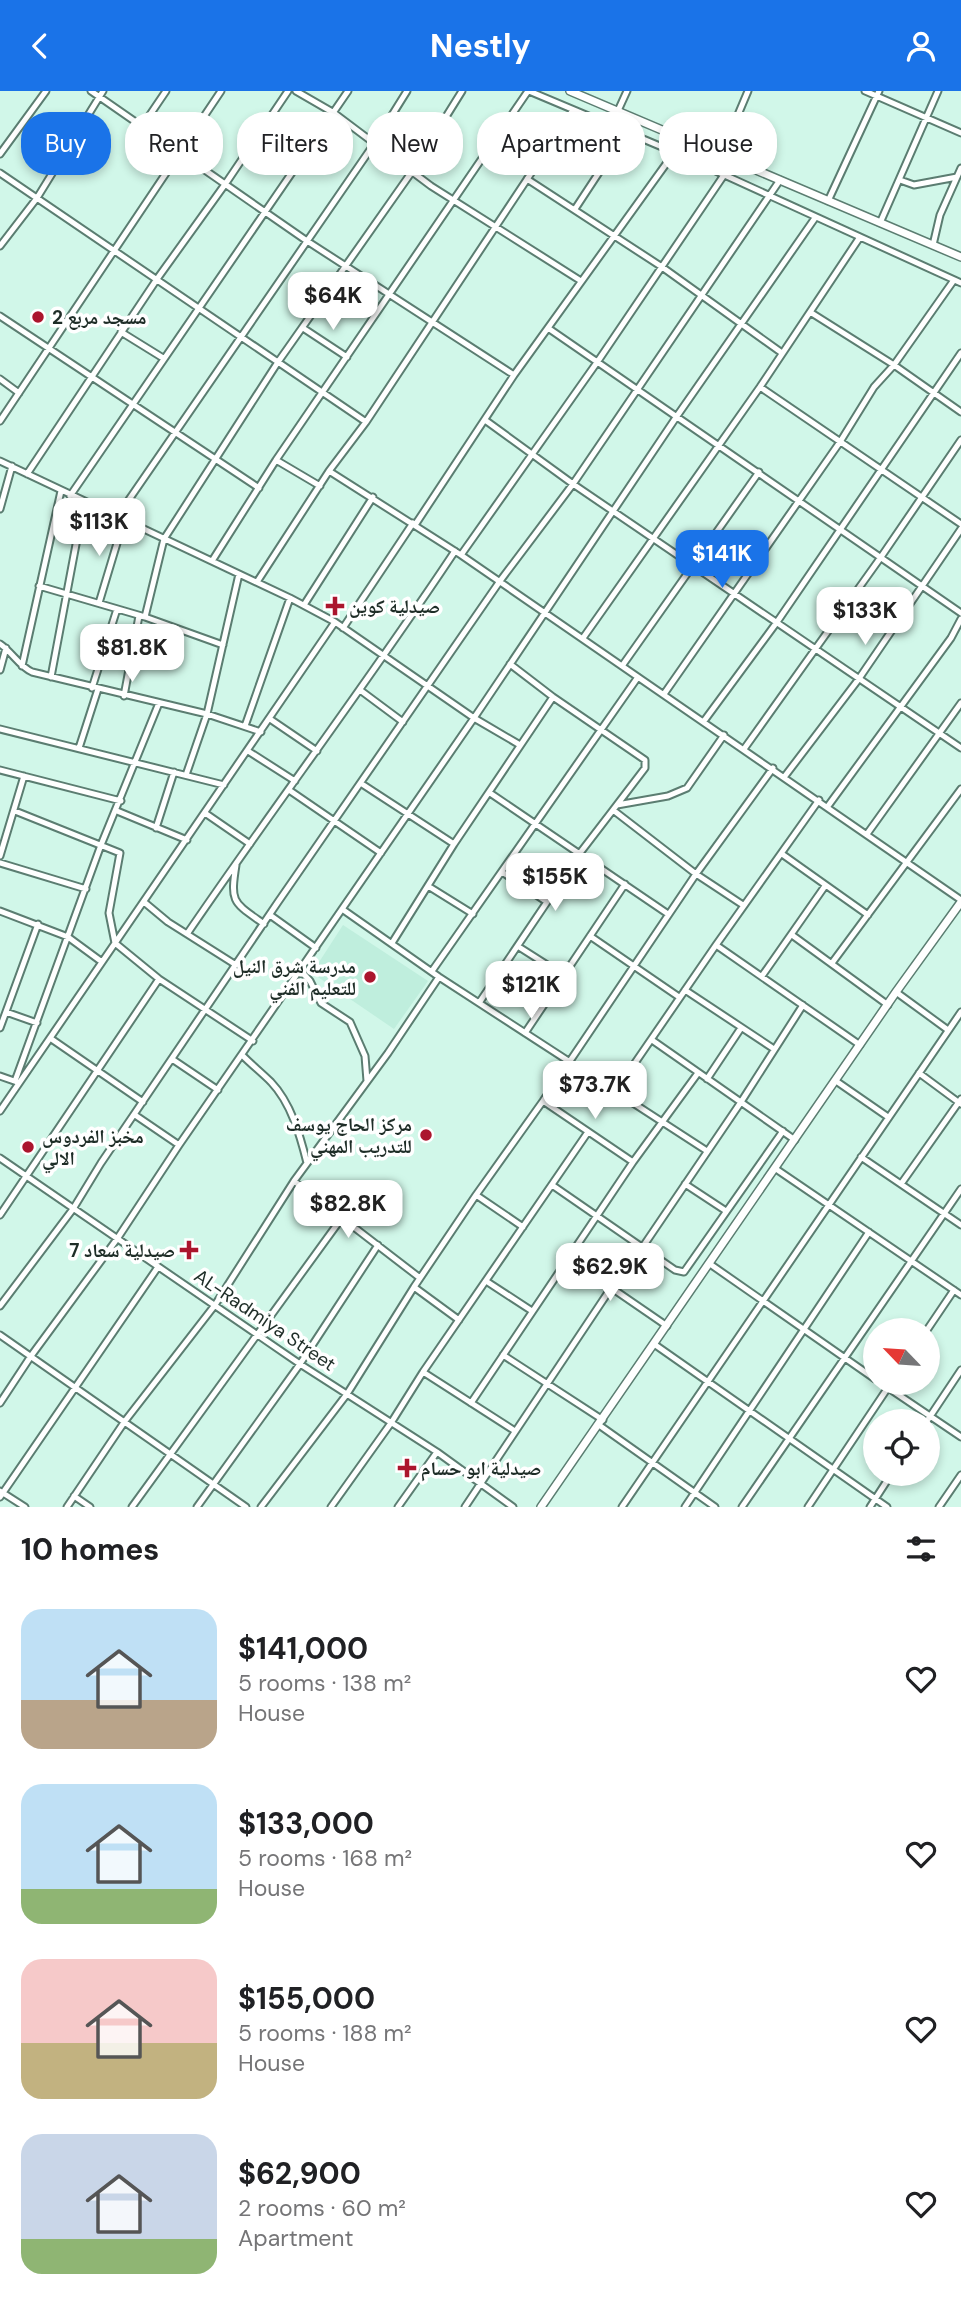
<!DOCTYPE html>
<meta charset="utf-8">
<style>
:root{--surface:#fff;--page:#f6f6f6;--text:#202124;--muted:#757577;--accent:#1a73e8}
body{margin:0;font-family:"DM Sans","Noto Naskh Arabic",sans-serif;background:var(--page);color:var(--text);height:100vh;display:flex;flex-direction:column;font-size:26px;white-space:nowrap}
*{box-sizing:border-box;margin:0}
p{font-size:23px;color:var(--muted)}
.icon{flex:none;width:38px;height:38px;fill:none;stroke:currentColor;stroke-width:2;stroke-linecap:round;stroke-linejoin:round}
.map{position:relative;height:1416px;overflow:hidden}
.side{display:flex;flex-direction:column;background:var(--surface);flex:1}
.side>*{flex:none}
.guide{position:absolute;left:21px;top:21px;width:920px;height:63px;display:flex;gap:14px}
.needle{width:46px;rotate:295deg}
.tools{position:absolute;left:863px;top:1227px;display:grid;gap:14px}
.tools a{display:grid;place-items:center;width:77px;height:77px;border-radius:50%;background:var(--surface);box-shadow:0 4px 10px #0003;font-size:35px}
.price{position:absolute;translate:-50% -60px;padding:0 16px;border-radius:14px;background:#fff;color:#222;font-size:23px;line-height:46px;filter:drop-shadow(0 2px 4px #0008)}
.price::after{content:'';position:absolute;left:50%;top:42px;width:21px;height:16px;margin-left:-10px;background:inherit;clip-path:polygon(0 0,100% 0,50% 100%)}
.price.on{background:var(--accent);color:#fff}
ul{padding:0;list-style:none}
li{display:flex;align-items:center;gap:21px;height:175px;padding:0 21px}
li span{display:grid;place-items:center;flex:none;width:196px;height:140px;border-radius:21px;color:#555}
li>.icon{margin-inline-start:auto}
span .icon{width:84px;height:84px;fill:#fffc;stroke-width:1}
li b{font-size:30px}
h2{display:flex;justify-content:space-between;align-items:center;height:84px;padding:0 21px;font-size:30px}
.pill{padding:0 24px;border-radius:28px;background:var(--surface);box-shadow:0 4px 10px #0003;font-size:24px;line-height:63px}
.pill.on{background:var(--accent);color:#fff}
header{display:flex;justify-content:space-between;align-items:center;height:91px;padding:0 21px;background:var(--accent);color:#fff;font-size:32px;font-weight:700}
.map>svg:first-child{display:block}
.built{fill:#bfeedd}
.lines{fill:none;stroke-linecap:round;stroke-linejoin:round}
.minor-casing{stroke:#5b7d71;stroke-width:9}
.tertiary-casing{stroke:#5b7d71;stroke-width:10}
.minor{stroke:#fff;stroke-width:5}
.tertiary{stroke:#fff;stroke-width:7}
.poi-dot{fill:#ab152d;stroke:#fff;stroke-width:2.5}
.labels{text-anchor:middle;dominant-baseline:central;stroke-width:7;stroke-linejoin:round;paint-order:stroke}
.poi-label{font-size:19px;font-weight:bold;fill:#1e2d27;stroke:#fff;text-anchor:start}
.street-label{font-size:19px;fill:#1e2d27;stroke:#fff}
</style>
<header><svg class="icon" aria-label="back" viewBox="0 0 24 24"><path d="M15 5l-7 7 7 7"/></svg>Nestly<svg class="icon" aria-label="person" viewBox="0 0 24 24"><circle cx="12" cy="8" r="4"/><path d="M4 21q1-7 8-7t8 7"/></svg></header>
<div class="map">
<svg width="961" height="1416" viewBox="0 0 961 1416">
<rect width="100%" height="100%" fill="#d1f7e9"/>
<path class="built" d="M343 834 428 890 394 938 312 882Z"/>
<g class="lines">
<defs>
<path id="minor" d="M91 0 307 150 514 284
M296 0 334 22 431 95 581 190
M529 0 674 61 961 192
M865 0 961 42
M143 34 166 0
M611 35 627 0
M0 63 46 0
M721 64 748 0
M0 82 366 331
M527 88 662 176 782 262
M900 89 914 94 957 86
M828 110 879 0
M575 118 625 42
M880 132 938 0
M933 154 940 124 961 77
M0 155 37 107 103 0
M810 221 894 274 961 321
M0 225 259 397
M303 237 347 266
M548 237 961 522
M121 241 163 267
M0 288 19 302
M760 296 961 433
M485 329 573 393 961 657
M0 330 221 0
M276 369 320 395
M0 370 290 507 335 531 0 1020
M329 380 366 331 573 19
M27 383 157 188 226 92 288 0
M70 405 348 0
M0 418 12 375
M117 426 374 53 407 0
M415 434 514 284 684 48
M461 464 598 270 724 84
M212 470 276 369 528 0
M257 491 329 380 461 464 961 809
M39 495 145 526 223 554
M99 512 124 429
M304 514 373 406
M145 526 164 448 278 271 411 82 462 0
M335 531 474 627 520 654
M343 537 413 432
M583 547 760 296 860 146
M0 553C12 561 19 575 32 581L207 623 261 641
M510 573 553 606 645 669V677L613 719 696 783 743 814
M22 575 61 400
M622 575 759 381
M0 579 6 557
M51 586 84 411
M92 597 117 518
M360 599 403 631
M664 603 840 351 874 296 894 274 954 189
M124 605 139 525
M270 628 317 660
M704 630 777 531 961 262
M245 635 290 507
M0 638 224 694
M79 657 98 598
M744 658 881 466 961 349
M248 660 295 690
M0 679 121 710
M186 684 207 623 239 483
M785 685 858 589 961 438
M362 693 454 753
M289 699 381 762
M490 702 668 823
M617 714 668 705 687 697 724 644
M828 715 951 547 961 528
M15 720 120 762 109 822 115 852 159 888 253 950
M117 720 187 749
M205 722 250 753
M156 737 174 681
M867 743 961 612
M782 763 868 824
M0 765 24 685
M0 772 86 798
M236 774C230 812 233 811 264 833
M502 781 547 811
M428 795 473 823
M144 811 168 831 236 874
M342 818 439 886 707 1060
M0 820 68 846 102 871
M270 824 316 857
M187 843C275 714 369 590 455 460
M792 844 888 914
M590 845 679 906
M392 852 454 753 553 606
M716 854 860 954
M519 856 563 884
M832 872 961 698
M301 880 310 890 321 912 350 931 365 965 367 990
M432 880 638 586
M762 885 825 795
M685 899 774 958
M896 901 948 939
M479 912 580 762 613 719
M6 921 37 932
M0 937 38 833
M525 942 625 793
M50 947 143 1011
M652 949 795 1049
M243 965C252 974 262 982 271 991 291 1012 300 1044 307 1072
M172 968 218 999
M919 982 961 1013
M0 985 17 991
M707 988 741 937
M15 990 101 754 159 612
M836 990 888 1026
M615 1001 716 854 819 709
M543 1010 633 1071
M135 1024 179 1054
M861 1066 961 1134
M0 1067 300 1273 437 1361 513 1416
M776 1078 961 1204
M294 1090 420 1187
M685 1093 726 1120
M901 1093 961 1008
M552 1094 675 1179 684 1181 783 1040
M476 1104 523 1136
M0 1124 159 888
M642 1157 741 1011 803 914
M568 1167 667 1235
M710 1173 875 1288
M486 1190 532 1220
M414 1196 459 1229
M0 1215 73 1118 101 1072 278 811 500 490 573 393 780 89
M927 1239 954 1199
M0 1244 246 1416
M654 1253 887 1416
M503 1264 603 1329
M423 1281 515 1340
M881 1292 961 1346
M0 1312 31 1265 117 1148 179 1054 474 627 677 325 815 127
M471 1312 633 1071 698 982
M927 1330 961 1279
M599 1334 715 1416
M0 1400 25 1416
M74 1405 90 1416
M0 1406 158 1176
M67 1416 125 1330 215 1214 294 1090 388 962 439 886
M132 1416 341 1128
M197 1416 300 1273 378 1154
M261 1416 347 1303 414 1196 476 1104 543 1010 696 783 773 677
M331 1416 391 1332 423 1281 588 1041
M398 1416 437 1361
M465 1416 611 1197
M622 1416 961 921
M685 1416 869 1141
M742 1416 961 1098
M808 1416 891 1292
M870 1416 892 1382
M939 1416 961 1384"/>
<path id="tertiary" d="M570 0 961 166
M541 1416 896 901 961 811"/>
</defs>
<use href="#minor" class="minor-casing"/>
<use href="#tertiary" class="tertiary-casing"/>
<use href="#minor" class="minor"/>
<use href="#tertiary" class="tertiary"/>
</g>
<g class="poi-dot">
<circle cx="38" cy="226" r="7"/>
<path d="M331.5 504.5h7v7h7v7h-7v7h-7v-7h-7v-7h7z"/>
<circle cx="370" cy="886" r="7"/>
<circle cx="426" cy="1044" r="7"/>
<circle cx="28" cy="1056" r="7"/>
<path d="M185.5 1148.5h7v7h7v7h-7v7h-7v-7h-7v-7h7z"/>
<path d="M403.5 1366.5h7v7h7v7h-7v7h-7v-7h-7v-7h7z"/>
</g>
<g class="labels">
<g class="poi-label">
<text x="52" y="226">مسجد مربع 2</text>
<text x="349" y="515">صيدلية كوين</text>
<text x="356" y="875" text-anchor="end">مدرسة شرق النيل<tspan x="356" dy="22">للتعليم الفني</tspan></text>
<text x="412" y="1033" text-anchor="end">مركز الحاج يوسف<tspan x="412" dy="22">للتدريب المهني</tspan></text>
<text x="42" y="1045">مخبز الفردوس<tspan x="42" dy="22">الالي</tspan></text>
<text x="175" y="1159" text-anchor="end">صيدلية سعاد 7</text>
<text x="421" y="1377">صيدلية ابو حسام</text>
</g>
<g class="street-label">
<text transform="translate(265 1229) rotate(34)">AL-Radmiya Street</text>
</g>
</g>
</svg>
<div class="tools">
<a><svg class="needle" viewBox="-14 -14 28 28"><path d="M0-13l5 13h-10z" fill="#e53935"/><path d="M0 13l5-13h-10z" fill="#757577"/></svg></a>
<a><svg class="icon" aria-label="locate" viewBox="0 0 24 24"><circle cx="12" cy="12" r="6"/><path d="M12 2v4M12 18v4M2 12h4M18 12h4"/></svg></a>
</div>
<b class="price" style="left:333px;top:241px">$64K</b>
<b class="price" style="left:99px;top:467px">$113K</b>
<b class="price on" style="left:722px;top:499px">$141K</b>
<b class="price" style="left:865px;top:556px">$133K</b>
<b class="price" style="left:132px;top:593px">$81.8K</b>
<b class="price" style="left:555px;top:822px">$155K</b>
<b class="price" style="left:531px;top:930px">$121K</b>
<b class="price" style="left:595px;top:1030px">$73.7K</b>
<b class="price" style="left:348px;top:1149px">$82.8K</b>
<b class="price" style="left:610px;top:1212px">$62.9K</b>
<div class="guide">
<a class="pill on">Buy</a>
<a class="pill">Rent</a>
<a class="pill">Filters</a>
<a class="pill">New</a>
<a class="pill">Apartment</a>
<a class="pill">House</a>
</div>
</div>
<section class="side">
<h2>10 homes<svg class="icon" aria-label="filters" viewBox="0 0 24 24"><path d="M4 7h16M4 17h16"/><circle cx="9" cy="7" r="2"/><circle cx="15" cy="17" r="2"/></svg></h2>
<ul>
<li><span style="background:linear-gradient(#bfe0f5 65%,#b9a48a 0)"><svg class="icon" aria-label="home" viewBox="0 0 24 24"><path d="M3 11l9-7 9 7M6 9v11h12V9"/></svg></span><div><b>$141,000</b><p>5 rooms · 138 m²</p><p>House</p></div><svg class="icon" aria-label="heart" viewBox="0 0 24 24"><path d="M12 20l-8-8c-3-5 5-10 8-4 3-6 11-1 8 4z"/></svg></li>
<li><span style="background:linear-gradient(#bfe0f5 75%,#8fb573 0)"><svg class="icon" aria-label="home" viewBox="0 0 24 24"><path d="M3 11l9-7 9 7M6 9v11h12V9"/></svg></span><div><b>$133,000</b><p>5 rooms · 168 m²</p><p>House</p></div><svg class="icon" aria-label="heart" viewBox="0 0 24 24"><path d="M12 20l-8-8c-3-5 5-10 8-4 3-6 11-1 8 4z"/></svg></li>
<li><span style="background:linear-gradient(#f6c9c9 60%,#c2b280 0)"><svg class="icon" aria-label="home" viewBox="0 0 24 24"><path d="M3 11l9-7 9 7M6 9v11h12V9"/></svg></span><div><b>$155,000</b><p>5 rooms · 188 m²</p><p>House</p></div><svg class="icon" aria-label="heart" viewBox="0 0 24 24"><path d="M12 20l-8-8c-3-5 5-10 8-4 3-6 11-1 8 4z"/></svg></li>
<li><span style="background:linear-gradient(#c9d6e8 75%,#8fb573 0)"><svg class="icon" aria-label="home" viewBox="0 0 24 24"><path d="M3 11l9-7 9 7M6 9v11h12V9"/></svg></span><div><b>$62,900</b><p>2 rooms · 60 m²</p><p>Apartment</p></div><svg class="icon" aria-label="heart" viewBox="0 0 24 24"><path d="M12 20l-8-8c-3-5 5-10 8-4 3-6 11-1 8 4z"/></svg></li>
</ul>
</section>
